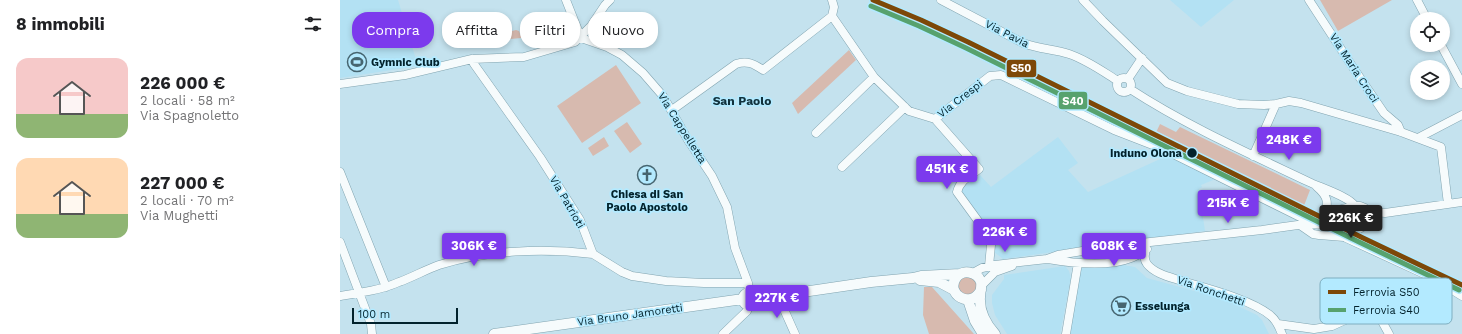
<!DOCTYPE html>
<html lang="it">
<meta charset="utf-8">
<style>
:root{--surface:#fff;--page:#f6f6f6;--text:#202124;--muted:#757577;--accent:#7c3aed}
body{margin:0;font-family:"Work Sans",sans-serif;background:var(--page);color:var(--text);height:100vh;display:flex;flex-direction:column;font-size:15px;white-space:nowrap}
*{box-sizing:border-box;margin:0}
p{font-size:13px;color:var(--muted)}
.icon{flex:none;width:22px;height:22px;fill:none;stroke:currentColor;stroke-width:2;stroke-linecap:round;stroke-linejoin:round}
.map{position:relative;flex:1;overflow:hidden}
.panel{display:flex;flex-direction:column;background:var(--surface);width:340px}
.panel>*{flex:none}
.guide{position:absolute;left:12px;top:12px;width:380px;height:36px;display:flex;gap:8px}
.controls{position:absolute;left:1070px;top:12px;display:grid;gap:8px}
.controls a{display:grid;place-items:center;width:40px;height:40px;border-radius:50%;background:var(--surface);box-shadow:0 2px 6px #0003;font-size:20px}
.scale{position:absolute;left:12px;bottom:10px;width:106px;box-sizing:border-box;padding-left:4px;border:2px solid #02222c;border-top:0;font-size:11px;line-height:14px;white-space:nowrap;color:#02222c;-webkit-text-stroke:3px #b3eaff;paint-order:stroke}
.price{position:absolute;translate:-50% -34px;padding:0 9px;border-radius:4px;background:var(--accent);color:#fff;font-size:13px;line-height:26px;filter:drop-shadow(0 1px 2px #0008)}
.price::after{content:'';position:absolute;left:50%;top:24px;width:12px;height:9px;margin-left:-6px;background:inherit;clip-path:polygon(0 0,100% 0,50% 100%)}
.price.active{background:#222;color:#fff}
ul{padding:0;list-style:none}
li{display:flex;align-items:center;gap:12px;height:100px;padding:0 16px}
li span{display:grid;place-items:center;flex:none;width:112px;height:80px;border-radius:12px;color:#555}
li>.icon{margin-inline-start:auto}
span .icon{width:48px;height:48px;fill:#fffc;stroke-width:1}
li b{font-size:17px}
h2{display:flex;justify-content:space-between;align-items:center;height:48px;padding:0 16px;font-size:17px}
.tag{padding:0 14px;border-radius:16px;background:var(--surface);box-shadow:0 2px 6px #0003;font-size:14px;line-height:36px}
.tag.active{background:var(--accent);color:#fff}
main{display:flex;flex:1;min-height:0}
.map>svg:first-child{display:block}
.built{fill:#b3e1f3}
.green{fill:#d7baaf}
.lines{fill:none;stroke-linecap:round;stroke-linejoin:round}
.minor-casing{stroke:#81a4b0;stroke-width:9}
.major-casing{stroke:#81a4b0;stroke-width:11}
.minor{stroke:#f6fbfc;stroke-width:8}
.major{stroke:#f6fbfc;stroke-width:10}
.rail-1-casing{stroke:#b3eaff;stroke-width:8}
.rail-2-casing{stroke:#b3eaff;stroke-width:8}
.rail-1{stroke:#7d4808;stroke-width:5}
.rail-2{stroke:#57a26e;stroke-width:5}
.stop-dot{fill:#02222c;stroke:#b3eaff;stroke-width:1.5}
.labels{text-anchor:middle;dominant-baseline:central;stroke-width:3.5;stroke-linejoin:round;paint-order:stroke}
.street-label{font-size:11px;fill:#02222c;stroke:#b3eaff}
.poi-label{font-size:11px;font-weight:bold;fill:#02222c;stroke:#b3eaff;text-anchor:start}
.stop-label{font-size:11px;font-weight:bold;fill:#02222c;stroke:#b3eaff;text-anchor:end}
.neighbourhood-label{font-size:12px;font-weight:bold;fill:#11313c;stroke:#b3eaff}
.key{fill:#b3eaff;stroke:#7eaec0;stroke-width:1}
.key-label{font-size:11px;fill:#02222c}
.line-badge{stroke:#b3eaff;stroke-width:1.5}
.badge-label{font-size:11px;text-anchor:middle;font-weight:bold;fill:#fff}
</style>
<main>
<section class="panel">
<h2>8 immobili<svg class="icon" aria-label="filters" viewBox="0 0 24 24"><path d="M4 7h16M4 17h16"/><circle cx="9" cy="7" r="2"/><circle cx="15" cy="17" r="2"/></svg></h2>
<ul>
<li><span style="background:linear-gradient(#f6c9c9 70%,#8fb573 0)"><svg class="icon" aria-label="home" viewBox="0 0 24 24"><path d="M3 11l9-7 9 7M6 9v11h12V9"/></svg></span><div><b>226 000 €</b><p>2 locali · 58 m²</p><p>Via Spagnoletto</p></div></li>
<li><span style="background:linear-gradient(#ffd9b3 70%,#8fb573 0)"><svg class="icon" aria-label="home" viewBox="0 0 24 24"><path d="M3 11l9-7 9 7M6 9v11h12V9"/></svg></span><div><b>227 000 €</b><p>2 locali · 70 m²</p><p>Via Mughetti</p></div></li>
</ul>
</section>
<div class="map">
<svg width="1122" height="334" viewBox="0 0 1122 334">
<rect width="100%" height="100%" fill="#c4e2ee"/>
<path class="built" d="M0 0H58L78 66 0 78Z
M830 0H894L861 27Z
M718 137 738 163 728 170 748 192 831 154 878 178 861 185 862 187 859 189 865 231 663 259 653 251 620 193 621 188 640 175 651 187Z
M777 264 795 267 807 278 858 292 870 293 917 315 922 320 929 334H729L741 268Z
M725 266 729 271 731 278 720 334H667L655 315 652 303V295L664 279V275Z"/>
<path class="green" d="M980 0H1052L998 31Z
M176 30 179 31 181 36V38L158 40 155 38 157 35Z
M509 50 516 60 458 114 452 103Z
M276 65 301 103 242 143 217 106Z
M287 122 302 144 290 153 274 131Z
M820 124 836 132 840 127 970 190 962 211 812 141Z
M264 137 269 146 253 156 248 148Z
M630 275 639 286 630 296 618 291V280Z
M584 287H592L634 334H589L583 315Z"/>
<g class="lines">
<defs>
<path id="minor" d="M226 0 241 38 267 47 282 55 303 73 323 96 348 140 372 176 387 207 395 248 408 283 409 293
M601 0 683 43C698 49 714 49 729 54 747 60 762 71 778 81
M743 0 763 21 827 83 847 91 898 104 924 105 936 104 949 101 961 103 1061 132 1101 147 1108 204
M969 0 1014 69 1044 113 1058 125 1061 132
M1077 0 1087 19
M492 16 494 7 492 0
M1101 45 1122 84
M132 59 134 64 200 157 240 220 253 254 282 272 292 276 326 281 364 283H408
M777 85a7 7 0 1 1 14 0a7 7 0 1 1-14 0Z
M788 79 802 58
M0 84 65 75 132 59 184 57 235 42 251 26 265 5 270 0
M790 89C847 126 908 153 969 182 979 187 1010 197 1015 206
M332 110 396 64C407 60 414 64 423 70L492 16 534 77 569 111 595 119 650 76 661 75 774 130 823 149 964 219 971 221
M595 119 639 169C630 176 620 180 617 192L649 236 651 245 649 266
M476 133 534 77
M1078 138 1122 115
M913 156 936 104
M502 167 565 107
M0 172 46 287
M977 187C989 197 988 203 985 218
M1027 211 1045 213 1122 202
M960 225 973 234 979 235 1004 237
M1003 228V236L1006 238 1093 278 1122 296
M0 242 31 324 32 334
M806 249C805 254 803 259 807 264 815 274 830 277 842 281 866 288 913 300 931 316 937 321 939 327 942 334
M771 258 780 255 787 245
M708 259C731 263 768 267 791 258 797 256 802 252 807 249
M633 273 642 268 655 265 707 259 718 255 773 246 922 230 965 224 988 225 993 228 1019 229 1026 225 1029 221V214L1025 208 1020 206H1015L990 212 966 223
M641 286 655 272 672 266
M0 296C20 293 41 290 59 282 73 277 85 270 99 265 146 250 204 248 253 254
M438 296 455 334
M1034 307 1049 334
M938 324 974 329 992 326 1034 307 1093 278
M383 334 407 311 409 305
M726 334 738 263"/>
<path id="major" d="M580 280 599 282 614 290
M641 290C631 310 605 294 616 278 622 269 637 271 641 282 642 287 640 292 640 297 639 312 646 324 655 334
M403 299a6 6 0 1 1 12 0a6 6 0 1 1-12 0Z
M415 299 531 282 573 278 581 276 620 274
M628 300 635 321 643 334
M154 334 403 299"/>
</defs>
<use href="#minor" class="minor-casing"/>
<use href="#major" class="major-casing"/>
<use href="#minor" class="minor"/>
<use href="#major" class="major"/>
<defs>
<path id="rail-1" d="M533 0 581 20 628 42 1021 237 1122 285"/>
<path id="rail-2" d="M531 6 579 26 626 48 1019 242 1119 290"/>
</defs>
<use href="#rail-1" class="rail-1-casing"/>
<use href="#rail-2" class="rail-2-casing"/>
<use href="#rail-1" class="rail-1"/>
<use href="#rail-2" class="rail-2"/>
</g>
<defs>
<symbol id="stadium-ring" viewBox="-11 -11 22 22"><circle r="9.5" fill="#b3eaff" stroke="#466570" stroke-width="1.5"/><path d="M0-5a6.5 5 0 1 0 0 10a6.5 5 0 1 0 0-10ZM-3.5-1.8h7v3.6h-7Z" fill="#466570"/></symbol>
<symbol id="church-ring" viewBox="-11 -11 22 22"><circle r="9.5" fill="#b3eaff" stroke="#466570" stroke-width="1.5"/><path d="M-1.2-6h2.4v3.5h3.3v2.4h-3.3V6h-2.4V-.1h-3.3v-2.4h3.3Z" fill="#466570"/></symbol>
<symbol id="supermarket-ring" viewBox="-11 -11 22 22"><circle r="9.5" fill="#b3eaff" stroke="#466570" stroke-width="1.5"/><path d="M-6-5.5h2.5l.6 2H6L4.5 2H-2.5L-4.4-4H-6ZM-1.5 3.2a1.3 1.3 0 1 0 .1 0ZM3 3.2a1.3 1.3 0 1 0 .1 0Z" fill="#466570"/></symbol>
</defs>
<g fill-rule="evenodd">
<use href="#stadium-ring" x="6" y="51" width="22" height="22"/>
<use href="#church-ring" x="296" y="164" width="22" height="22"/>
<use href="#supermarket-ring" x="770" y="295" width="22" height="22"/>
</g>
<circle class="stop-dot" cx="852" cy="153" r="5.5"/>
<g class="labels">
<g class="street-label">
<text transform="translate(667 34) rotate(27)">Via Pavia</text>
<text transform="translate(1014 68) rotate(57)">Via Maria Croci</text>
<text transform="translate(620 99) rotate(-38)">Via Crespi</text>
<text transform="translate(342 128) rotate(58)">Via Cappelletta</text>
<text transform="translate(227 202) rotate(60)">Via Patrioti</text>
<text transform="translate(871 291) rotate(19)">Via Ronchetti</text>
<text transform="translate(290 315) rotate(-8)">Via Bruno Jamoretti</text>
</g>
<g class="poi-label">
<text x="31" y="62">Gymnic Club</text>
<text x="307" y="194" text-anchor="middle">Chiesa di San<tspan x="307" dy="13">Paolo Apostolo</tspan></text>
<text x="795" y="306">Esselunga</text>
</g>
<g class="stop-label">
<text x="842" y="153">Induno Olona</text>
</g>
<g class="neighbourhood-label">
<text x="402" y="101">San Paolo</text>
</g>
</g>
<rect x="980" y="278" width="132" height="46" rx="6" class="key"/>
<rect x="988" y="290" width="18" height="4" fill="#7d4808"/>
<rect x="988" y="308" width="18" height="4" fill="#57a26e"/>
<g class="key-label">
<text x="1013" y="296">Ferrovia S50</text>
<text x="1013" y="314">Ferrovia S40</text>
</g>
<g class="line-badge">
<rect x="666" y="59" width="31" height="19" rx="4" fill="#7d4808"/>
<rect x="718" y="91" width="30" height="19" rx="4" fill="#57a26e"/>
</g>
<g class="badge-label">
<text x="681" y="72">S50</text>
<text x="733" y="105">S40</text>
</g>
</svg>
<div class="controls">
<a><svg class="icon" aria-label="locate" viewBox="0 0 24 24"><circle cx="12" cy="12" r="6"/><path d="M12 2v4M12 18v4M2 12h4M18 12h4"/></svg></a>
<a><svg class="icon" aria-label="layers" viewBox="0 0 24 24"><path d="M12 4l9 5-9 5-9-5zM3 14l9 5 9-5"/></svg></a>
</div>
<div class="scale">100 m</div>
<b class="price" style="left:949px;top:161px">248K €</b>
<b class="price" style="left:607px;top:190px">451K €</b>
<b class="price" style="left:888px;top:224px">215K €</b>
<b class="price active" style="left:1011px;top:239px">226K €</b>
<b class="price" style="left:665px;top:253px">226K €</b>
<b class="price" style="left:134px;top:267px">306K €</b>
<b class="price" style="left:774px;top:267px">608K €</b>
<b class="price" style="left:437px;top:319px">227K €</b>
<div class="guide">
<a class="tag active">Compra</a>
<a class="tag">Affitta</a>
<a class="tag">Filtri</a>
<a class="tag">Nuovo</a>
</div>
</div>
</main>
